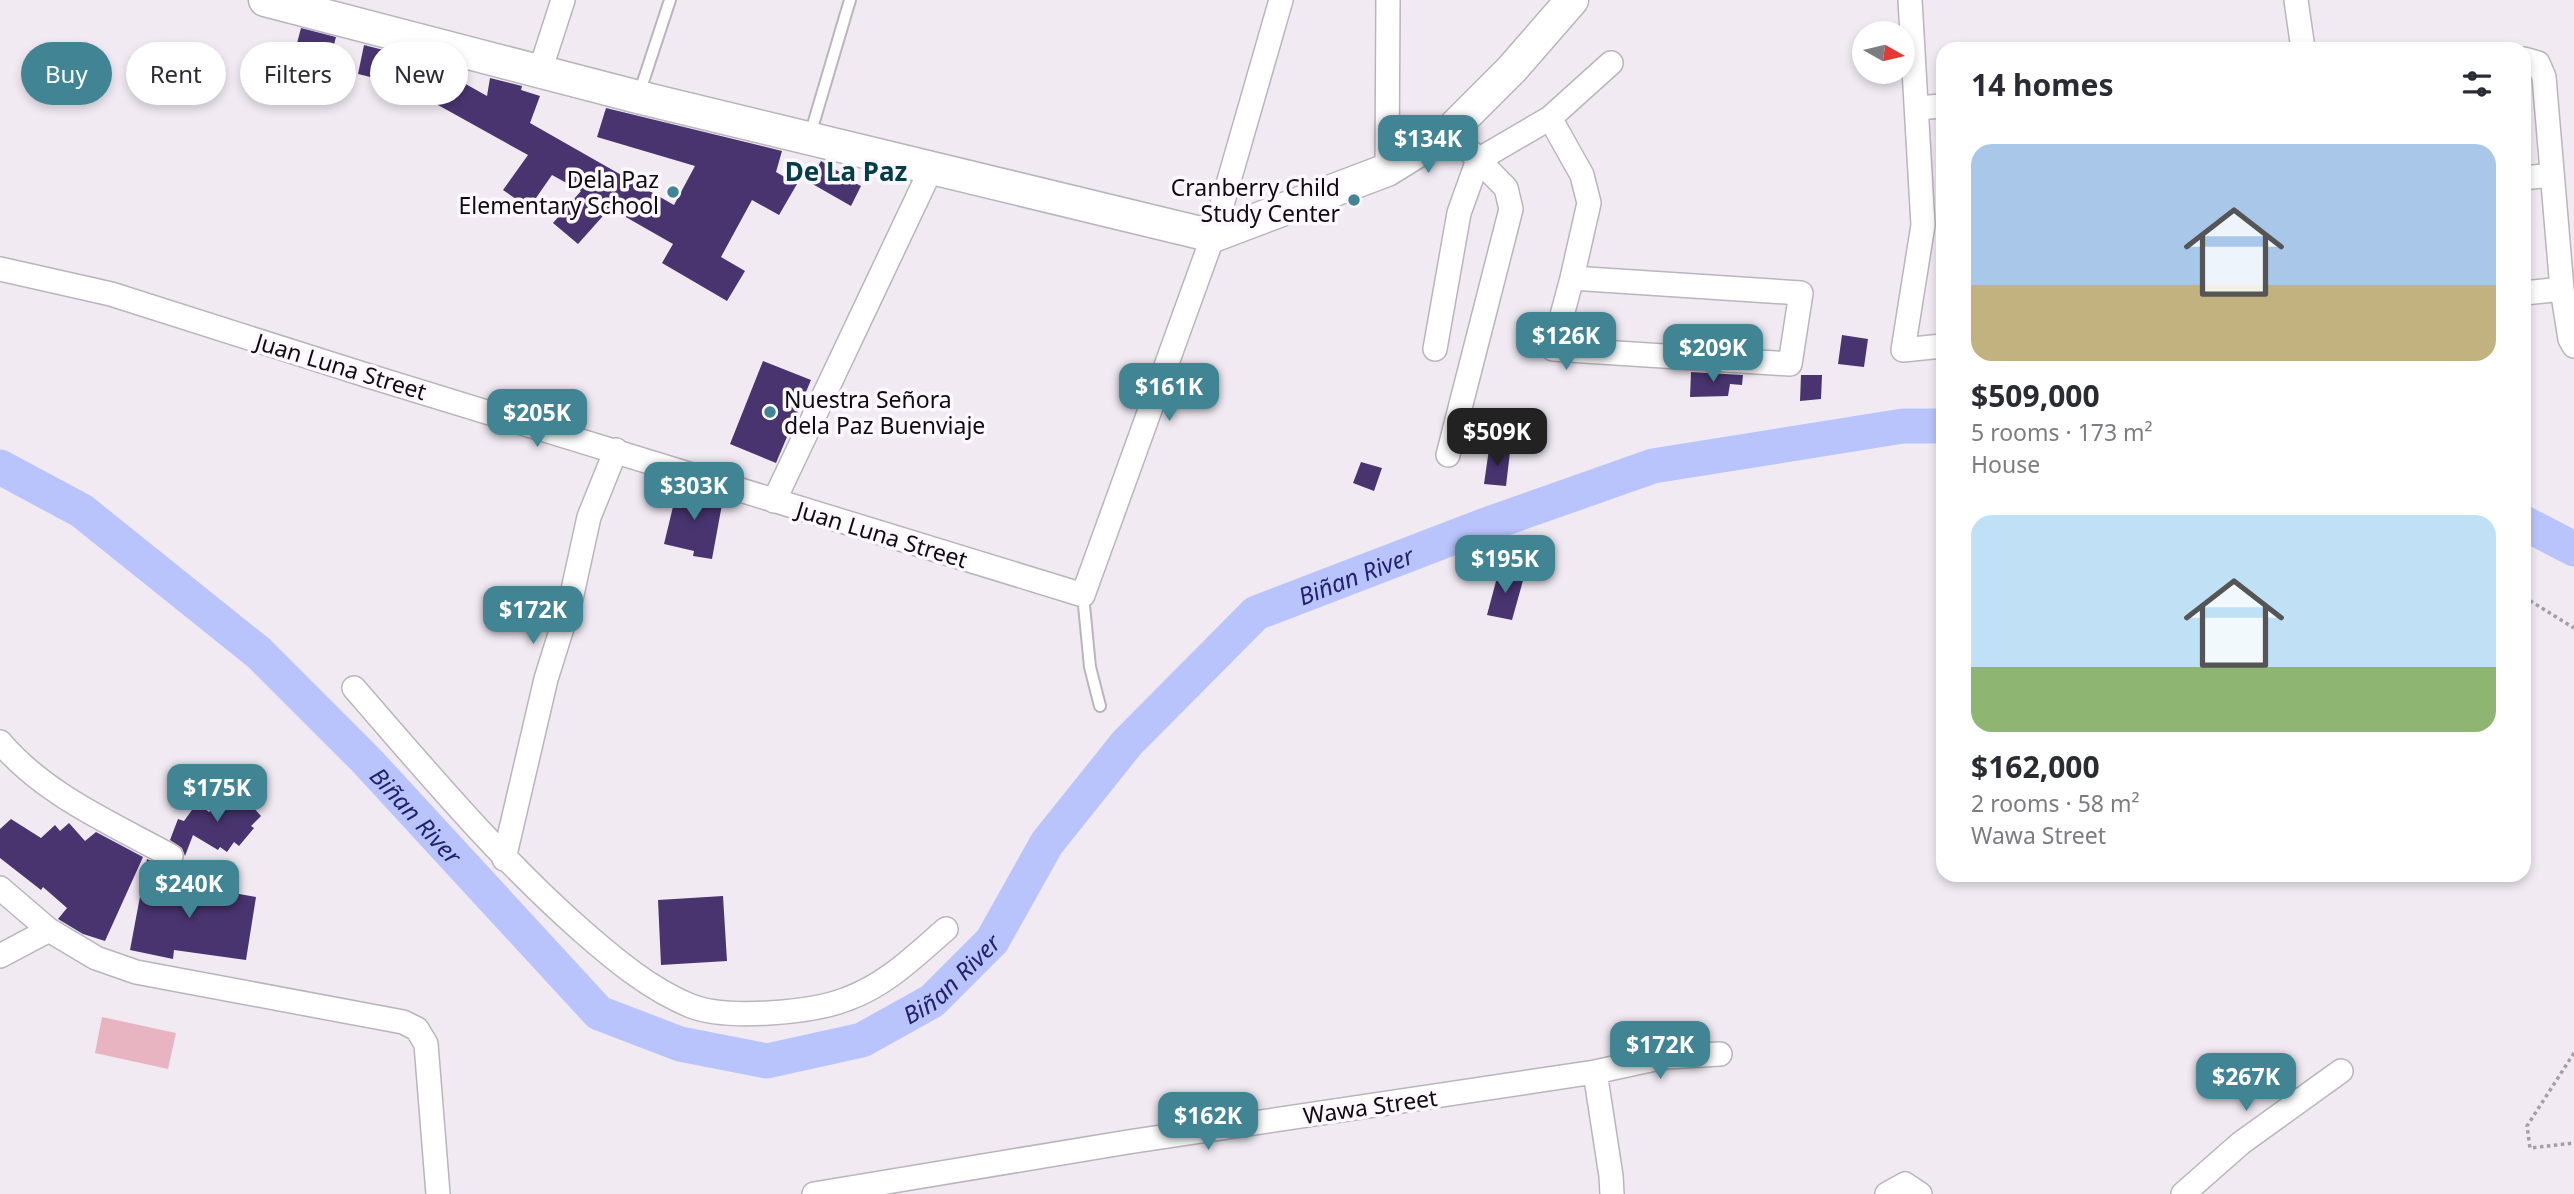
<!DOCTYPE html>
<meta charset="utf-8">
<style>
:root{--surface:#fff;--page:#f2f2f3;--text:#2b2b33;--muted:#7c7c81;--accent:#418594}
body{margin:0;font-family:"Noto Sans",sans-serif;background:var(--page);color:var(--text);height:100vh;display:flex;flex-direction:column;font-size:26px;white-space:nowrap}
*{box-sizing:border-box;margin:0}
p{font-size:23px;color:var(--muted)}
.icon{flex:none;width:38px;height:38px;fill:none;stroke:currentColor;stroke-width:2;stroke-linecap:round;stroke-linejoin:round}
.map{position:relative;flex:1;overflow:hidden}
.side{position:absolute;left:1936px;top:42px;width:595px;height:840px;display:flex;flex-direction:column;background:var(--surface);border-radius:21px;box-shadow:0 4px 10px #0003}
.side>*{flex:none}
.guide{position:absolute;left:21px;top:42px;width:665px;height:63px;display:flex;gap:14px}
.needle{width:46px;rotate:98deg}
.tools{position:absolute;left:1852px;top:21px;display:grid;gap:14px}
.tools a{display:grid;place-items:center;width:63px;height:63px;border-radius:50%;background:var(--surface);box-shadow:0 4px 10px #0003;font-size:35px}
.price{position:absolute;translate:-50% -60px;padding:0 16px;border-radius:14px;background:var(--accent);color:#fff;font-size:23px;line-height:46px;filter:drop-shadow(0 2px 4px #0008)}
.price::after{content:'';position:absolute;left:50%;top:42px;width:21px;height:16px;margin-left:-10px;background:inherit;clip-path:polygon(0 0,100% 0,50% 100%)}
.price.on{background:#222;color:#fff}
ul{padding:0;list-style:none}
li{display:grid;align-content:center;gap:14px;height:371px;padding:0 35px}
li span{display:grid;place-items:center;height:217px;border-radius:21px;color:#555}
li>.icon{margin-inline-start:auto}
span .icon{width:126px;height:126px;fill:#fffc;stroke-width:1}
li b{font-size:30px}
h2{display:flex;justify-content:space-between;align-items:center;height:84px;padding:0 35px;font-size:30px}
.tag{padding:0 24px;border-radius:32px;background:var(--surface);box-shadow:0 4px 10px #0003;font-size:24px;line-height:63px}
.tag.on{background:var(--accent);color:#fff}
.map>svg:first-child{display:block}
.green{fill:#e9b4c2}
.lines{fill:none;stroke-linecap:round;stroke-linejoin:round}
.river{stroke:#bac4fc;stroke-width:35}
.building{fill:#493470}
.lane-casing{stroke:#bab4bc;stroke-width:14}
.street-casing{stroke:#bab4bc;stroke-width:26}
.secondary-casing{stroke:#bab4bc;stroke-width:35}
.path{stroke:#a49ea5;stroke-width:3.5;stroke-dasharray:3.5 3.5;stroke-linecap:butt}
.lane{stroke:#fff;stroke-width:10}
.street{stroke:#fff;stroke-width:23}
.secondary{stroke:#fff;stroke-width:32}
.poi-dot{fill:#418594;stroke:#fdf8ff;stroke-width:2.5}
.labels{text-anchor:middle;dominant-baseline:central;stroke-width:7;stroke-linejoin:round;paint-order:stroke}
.poi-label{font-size:23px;fill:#0e0c0f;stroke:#fdf8ff;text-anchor:end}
.street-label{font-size:23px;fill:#0e0c0f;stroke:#fdf8ff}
.water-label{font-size:24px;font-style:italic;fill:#221f6e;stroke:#fdf8ff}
.quarter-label{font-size:26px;font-weight:bold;fill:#003f4a;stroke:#fdf8ff}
</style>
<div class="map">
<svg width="2574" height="1194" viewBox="0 0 2574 1194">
<rect width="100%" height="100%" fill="#f1eaf3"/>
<path class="green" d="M102 1017 176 1033 168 1069 95 1053Z"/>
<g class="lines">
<g class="river">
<path id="s1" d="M0 467 82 511 259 653 365 759 599 1013 680 1044 767 1061 862 1040 932 1001 992 941 1047 843 1127 743 1256 613 1483 526 1653 466 1903 426H1942"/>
<path d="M2524 523 2574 549"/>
</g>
</g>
<path class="building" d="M301 28 336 37 321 94 286 85Z
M364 45 430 62V64L487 96 490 78 522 86 521 90 540 96 530 123 674 205 695 166 597 137 606 108 782 151 776 172 797 184 779 215 752 200 721 257 745 271 727 301 662 263 673 244 610 208 578 244 553 223 581 191 552 175 529 208 503 190 528 155 429 100 433 92 358 74Z
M821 161 841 173 839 175 861 186 851 206 809 182Z
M1842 335 1868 339 1864 367 1838 364Z
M763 361 811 380 776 463 730 444Z
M1691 372 1743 375 1742 385 1730 384 1728 396 1690 397Z
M1801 375H1822L1821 399 1800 401Z
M1489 449 1510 452 1506 486 1484 484Z
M1361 462 1382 468 1374 491 1353 483Z
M678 486 723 499 712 559 693 556 694 551 664 544Z
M1499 570 1524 577 1512 620 1487 615Z
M240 793 261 816 251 826 254 828 239 846 234 842 227 852 220 847 218 850 193 835 185 856 182 848 170 840 178 819 184 821 197 803 209 812 224 797 229 801Z
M11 819 41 838 55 825 60 831 69 823 85 841 96 832 143 857 105 941 83 934 58 919 67 908 43 887 41 890 0 858V829Z
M147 859 171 870 182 865 175 892 226 904 228 892 256 897 246 960 174 950 173 959 130 950Z
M723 896 727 961 661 965 658 900Z"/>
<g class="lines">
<defs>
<path id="lane" d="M639 94 670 0
M810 135 850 0
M1083 595 1090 667 1100 706"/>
<path id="street" d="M1910 0 1923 225 1903 350 1942 346
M2296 0 2303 49
M2524 59 2538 63 2544 77 2562 289 2524 293
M540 71 563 0
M1917 108 1942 106
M1550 118 1582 175 1589 203 1572 278 1553 349 1790 364 1801 293 1572 278
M1387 170 1388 0
M2524 178 2551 175
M0 269 111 294 369 376 1083 595 1213 236 1281 0
M2562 289 2570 339 2574 346
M1435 349 1459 213 1478 160 1550 118 1611 63
M1448 455 1511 209 1506 188 1450 131
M774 501 932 167
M354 688C427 772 498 857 582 931 614 959 651 990 691 1006 727 1020 811 1013 847 999 886 985 915 956 946 929
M0 742C45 795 111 823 171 856
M504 859 546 679 571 599 589 517 616 450
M0 888 49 930 96 958 136 972 403 1022 417 1029 426 1044 438 1194
M0 956 49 930
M1595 1072 1611 1176 1612 1194
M814 1194 1128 1142 1595 1072 1664 1057 1720 1054
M1887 1194 1905 1184 1920 1194
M2183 1194 2241 1143 2341 1071"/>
<path id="secondary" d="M265 0 638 97 1213 236 1387 170 1450 131 1512 69 1572 0"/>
</defs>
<use href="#lane" class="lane-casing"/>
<use href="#street" class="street-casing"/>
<use href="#secondary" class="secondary-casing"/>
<path class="path" d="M2524 597 2574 628
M2574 1053 2527 1126 2530 1148 2574 1143"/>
<use href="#lane" class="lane"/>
<use href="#street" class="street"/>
<use href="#secondary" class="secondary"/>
</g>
<g class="poi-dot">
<circle cx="673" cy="192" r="7"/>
<circle cx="1354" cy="200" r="7"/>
<circle cx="770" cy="412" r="7"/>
</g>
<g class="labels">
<g class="poi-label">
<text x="659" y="179">Dela Paz<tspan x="659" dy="26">Elementary School</tspan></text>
<text x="1340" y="187">Cranberry Child<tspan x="1340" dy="26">Study Center</tspan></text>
<text x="784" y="399" text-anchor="start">Nuestra Señora<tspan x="784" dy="26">dela Paz Buenviaje</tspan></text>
</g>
<g class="street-label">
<text transform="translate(341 366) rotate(17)">Juan Luna Street</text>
<text transform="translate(882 534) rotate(17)">Juan Luna Street</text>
<text transform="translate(1370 1106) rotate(-8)">Wawa Street</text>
</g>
<g class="water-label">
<text stroke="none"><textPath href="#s1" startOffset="1783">Biñan River</textPath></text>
<text stroke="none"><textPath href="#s1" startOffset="546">Biñan River</textPath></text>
<text stroke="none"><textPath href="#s1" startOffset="1197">Biñan River</textPath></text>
</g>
<g class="quarter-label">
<text x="846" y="171">De La Paz</text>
</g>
</g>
</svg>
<div class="tools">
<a><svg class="needle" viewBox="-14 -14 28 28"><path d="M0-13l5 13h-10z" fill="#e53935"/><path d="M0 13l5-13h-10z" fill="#7c7c81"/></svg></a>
</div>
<b class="price" style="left:1428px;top:175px">$134K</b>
<b class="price" style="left:1566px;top:372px">$126K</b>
<b class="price" style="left:1713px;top:384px">$209K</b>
<b class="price" style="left:1169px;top:423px">$161K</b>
<b class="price" style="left:537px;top:449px">$205K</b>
<b class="price on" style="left:1497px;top:468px">$509K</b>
<b class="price" style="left:694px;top:522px">$303K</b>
<b class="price" style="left:1505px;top:595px">$195K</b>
<b class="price" style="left:533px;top:646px">$172K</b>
<b class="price" style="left:217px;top:824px">$175K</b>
<b class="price" style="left:189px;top:920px">$240K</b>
<b class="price" style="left:1660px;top:1081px">$172K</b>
<b class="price" style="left:2246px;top:1113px">$267K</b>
<b class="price" style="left:1208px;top:1152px">$162K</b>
<div class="guide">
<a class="tag on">Buy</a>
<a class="tag">Rent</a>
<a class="tag">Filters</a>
<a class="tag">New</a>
</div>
<section class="side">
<h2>14 homes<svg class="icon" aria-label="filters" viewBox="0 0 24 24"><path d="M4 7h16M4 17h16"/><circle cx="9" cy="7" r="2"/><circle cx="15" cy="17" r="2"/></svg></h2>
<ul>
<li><span style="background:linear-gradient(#a9c7e8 65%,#c2b280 0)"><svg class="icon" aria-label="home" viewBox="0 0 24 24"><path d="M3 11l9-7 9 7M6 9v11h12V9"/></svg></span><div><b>$509,000</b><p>5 rooms · 173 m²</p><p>House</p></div></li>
<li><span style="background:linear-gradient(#bfe0f5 70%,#8fb573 0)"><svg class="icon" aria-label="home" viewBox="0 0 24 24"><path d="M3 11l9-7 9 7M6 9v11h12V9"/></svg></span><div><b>$162,000</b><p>2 rooms · 58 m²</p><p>Wawa Street</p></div></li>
</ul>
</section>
</div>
